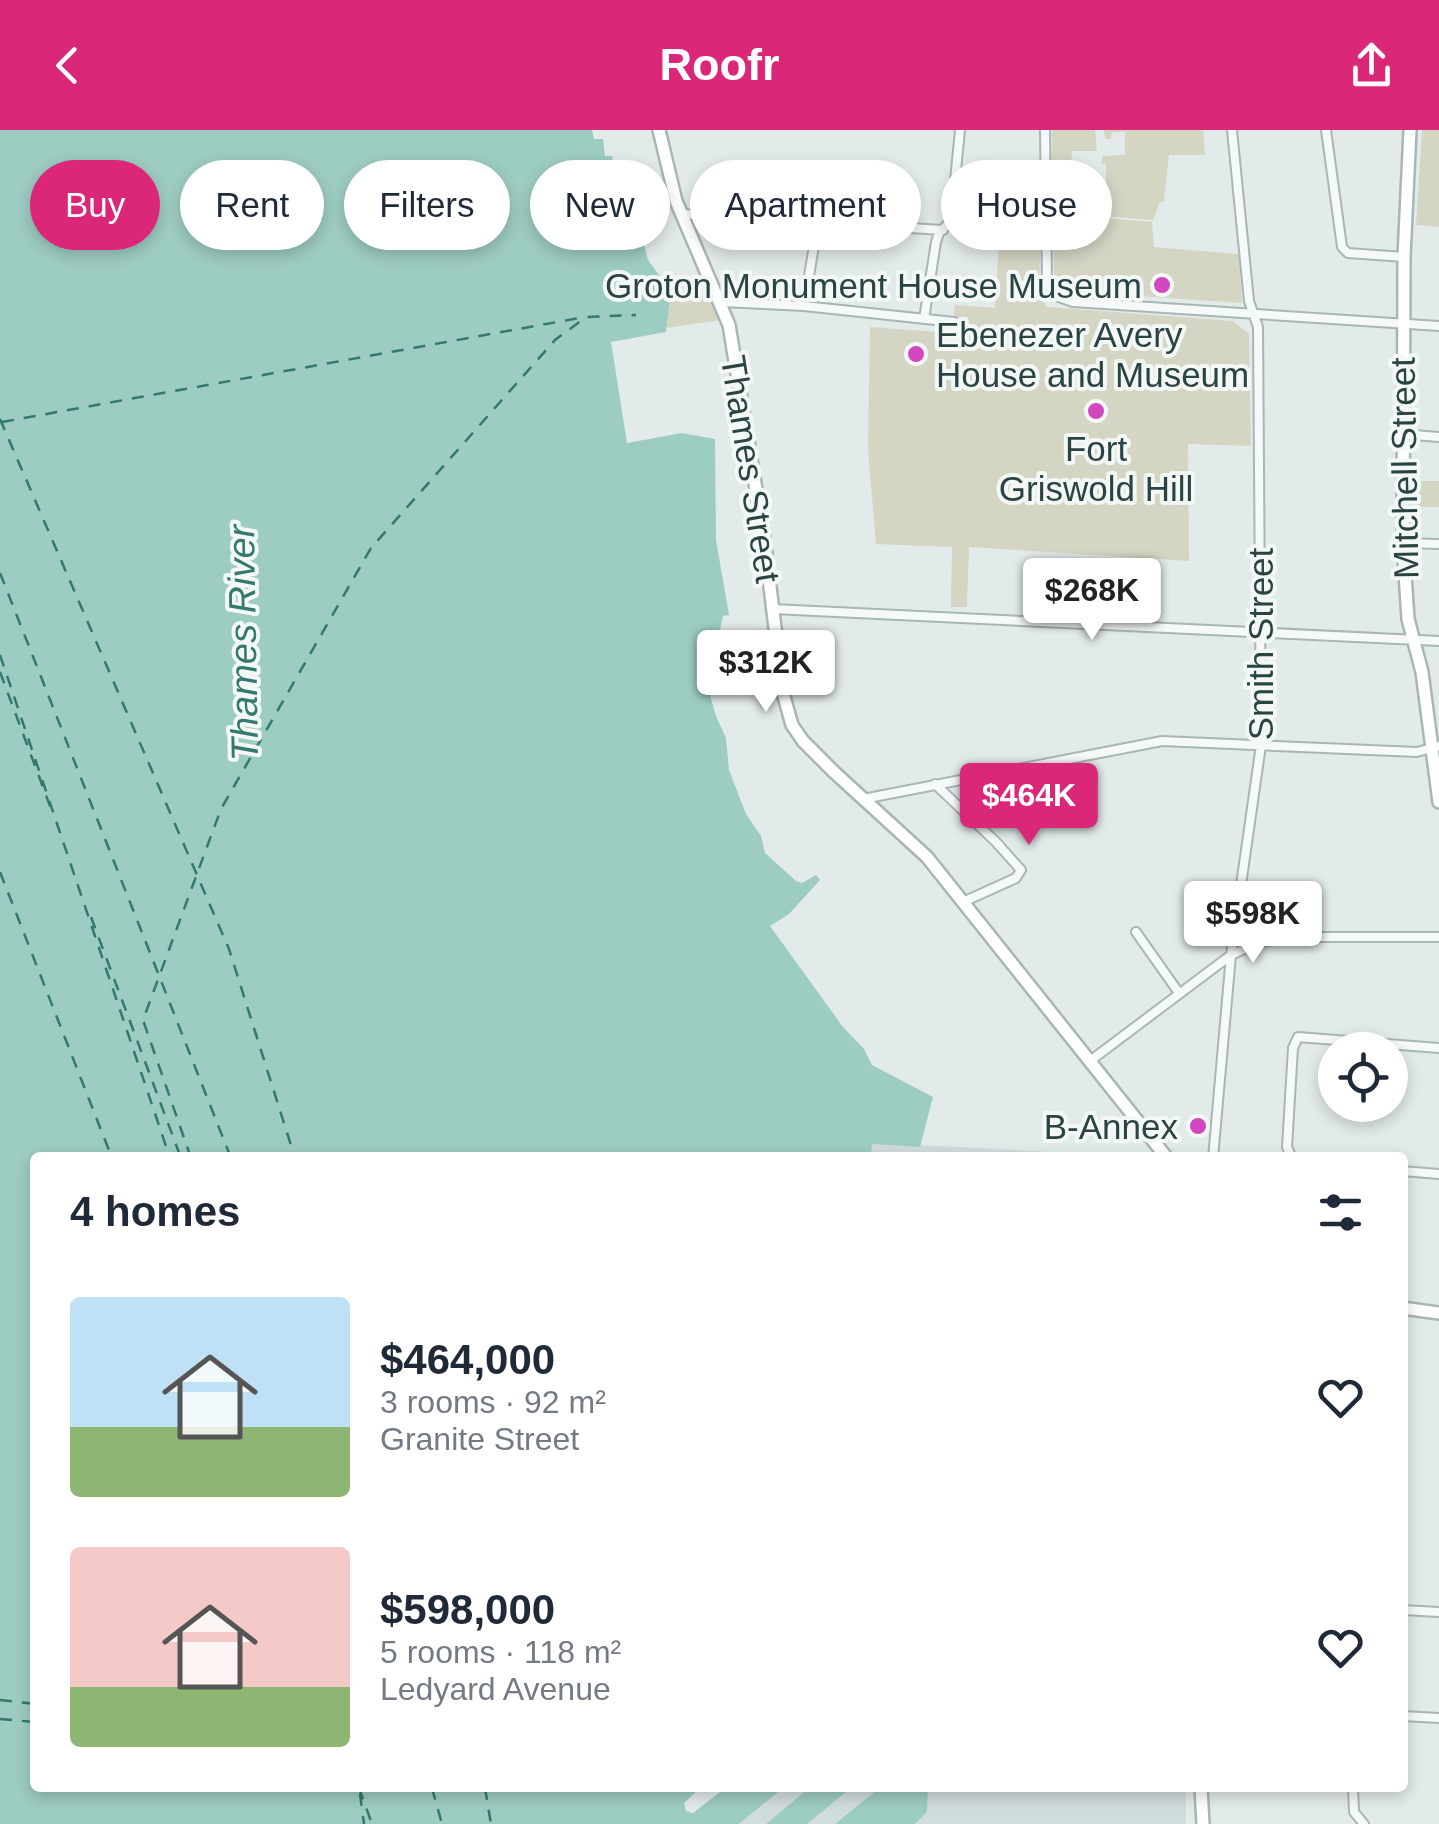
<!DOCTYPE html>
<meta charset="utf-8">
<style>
:root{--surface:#fff;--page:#f2f2f3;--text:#1f2937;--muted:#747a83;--accent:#db2777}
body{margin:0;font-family:Arial,sans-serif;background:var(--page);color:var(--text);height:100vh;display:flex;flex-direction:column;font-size:38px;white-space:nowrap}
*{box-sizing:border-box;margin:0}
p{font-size:32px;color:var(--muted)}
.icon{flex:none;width:55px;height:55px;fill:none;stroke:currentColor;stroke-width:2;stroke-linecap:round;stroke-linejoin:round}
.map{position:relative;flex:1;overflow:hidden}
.side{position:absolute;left:30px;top:1022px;width:1378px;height:640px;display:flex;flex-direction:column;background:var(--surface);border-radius:10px;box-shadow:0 5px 15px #0003}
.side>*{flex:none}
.guide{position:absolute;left:30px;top:30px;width:1380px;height:90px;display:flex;gap:20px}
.tools{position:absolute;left:1318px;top:902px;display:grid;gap:20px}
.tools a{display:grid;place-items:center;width:90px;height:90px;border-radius:50%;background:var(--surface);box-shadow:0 5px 15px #0003;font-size:50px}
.price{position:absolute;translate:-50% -85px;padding:0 22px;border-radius:10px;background:#fff;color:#222;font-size:32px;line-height:65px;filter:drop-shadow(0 2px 5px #0008)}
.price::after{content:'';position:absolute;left:50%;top:60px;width:30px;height:22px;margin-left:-15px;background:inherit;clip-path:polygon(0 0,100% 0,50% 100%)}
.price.current{background:var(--accent);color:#fff}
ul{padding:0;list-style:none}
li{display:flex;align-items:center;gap:30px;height:250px;padding:0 40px}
li span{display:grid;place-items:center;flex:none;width:280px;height:200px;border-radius:10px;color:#555}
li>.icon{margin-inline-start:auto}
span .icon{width:120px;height:120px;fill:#fffc;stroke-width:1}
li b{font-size:42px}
h2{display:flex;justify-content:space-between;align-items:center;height:120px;padding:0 40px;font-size:42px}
.chip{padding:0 35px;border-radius:45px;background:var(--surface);box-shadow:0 5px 15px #0003;font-size:35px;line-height:90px}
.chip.current{background:var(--accent);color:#fff}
header{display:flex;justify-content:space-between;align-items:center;height:130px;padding:0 40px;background:var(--accent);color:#fff;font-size:45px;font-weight:700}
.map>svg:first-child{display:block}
.built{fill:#d1dddc}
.green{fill:#d5d5c4}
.water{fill:#9dccc2}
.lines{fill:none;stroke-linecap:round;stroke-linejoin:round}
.ferry{stroke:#33796d;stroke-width:2.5;stroke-dasharray:12 10;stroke-linecap:butt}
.street-casing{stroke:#a8b6b4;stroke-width:12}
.secondary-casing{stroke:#a8b6b4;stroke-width:16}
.street{stroke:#f6f9f9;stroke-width:8}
.secondary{stroke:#fff;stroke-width:11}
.poi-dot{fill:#d246c0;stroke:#f3f8f7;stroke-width:4}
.labels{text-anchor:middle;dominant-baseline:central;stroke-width:8;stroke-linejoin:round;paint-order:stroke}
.poi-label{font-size:35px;fill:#2a4442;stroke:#f3f8f7;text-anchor:end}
.street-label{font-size:35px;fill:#2a4442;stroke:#f3f8f7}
.water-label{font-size:38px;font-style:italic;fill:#33796d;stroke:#f3f8f7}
</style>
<header><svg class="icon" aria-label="back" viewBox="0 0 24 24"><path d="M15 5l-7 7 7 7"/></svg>Roofr<svg class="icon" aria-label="share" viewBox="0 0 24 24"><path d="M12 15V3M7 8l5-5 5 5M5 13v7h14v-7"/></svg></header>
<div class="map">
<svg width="1439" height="1694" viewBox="0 0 1439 1694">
<rect width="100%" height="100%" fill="#e3ebea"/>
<path class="built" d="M872 1014 920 1015 1139 1027 871 1028Z
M783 1658H809L766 1694H739Z
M851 1658H879L835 1694H807Z
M928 1658H1186V1694H915L927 1682Z"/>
<path class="green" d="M1052 0H1095L1097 21H1072L1071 42 1067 45H1052Z
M1103 0H1203L1205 25H1169L1164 72H1160L1153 90 1053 82V48L1074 49 1073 56 1078 61H1098L1106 56V34H1102V26L1125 25V2H1112L1111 9H1106Z
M1422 0H1439V97L1416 95Z
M1053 84 1152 92 1154 117 1239 124 1242 173 1063 161 1054 147Z
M955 91 1041 96 1039 163 1047 177 1233 191 1249 204 1251 316 1188 314 1189 431 969 417 967 477H951L952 417 876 414 868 319 870 197 952 203 955 175 995 178 999 109 954 106Z
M671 161 711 162 721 190 666 198Z
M1412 351H1439V377H1412Z"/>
<path class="water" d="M0 0H592L594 9H603L605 26H612L614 40H620L624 56 635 55 641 85 626 86V95H639L648 130 671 161 666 202 611 212 627 313 682 303 715 309 716 410 729 485 723 486 707 555 716 586 726 608 729 640 746 684 761 706 765 723 796 751 802 753 816 745 820 750 789 784 770 796 843 897 864 919 872 935 933 967 920 1017 872 1014 871 1027 35 1028V1658H700L684 1673 686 1681 693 1683 725 1658H783L739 1694H0Z
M809 1658H851L807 1694H766Z
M879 1658H928L927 1682 915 1694H835Z"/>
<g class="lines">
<path class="ferry" d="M0 289 229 819 295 1028
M2 292 585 187
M0 443 231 1028
M0 525 170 1028
M0 542 50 676
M0 742 112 1028
M91 787 181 1028
M191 1028 143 890 221 679 371 418 555 210 586 187 636 185
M0 1570 35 1574
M0 1589 35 1592
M359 1658 372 1694
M432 1658 442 1694
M485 1658 491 1694
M360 1664 364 1694"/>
<defs>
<path id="street" d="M1045 0 1047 153 1056 166 1073 172 1439 196
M1326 0 1342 117 1348 123 1404 127
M682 84 943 100
M809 146 818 91
M721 172 804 176 954 192
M924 189 936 112 939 103 951 91 960 0
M1401 304 1439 307
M1403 413 1439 414
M773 479 1439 511
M935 654 996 712 1021 740 1016 748 963 772
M863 669 1162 611 1417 622 1439 616
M1136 802 1179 863
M1090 931 1231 825 1260 812 1291 807H1439
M1213 1028 1231 825 1261 615 1258 197 1249 171 1232 0
M1292 1028 1287 1017 1293 918 1298 907 1439 918
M1402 1041 1439 1044
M1402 1480 1439 1482
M1402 1586 1439 1588
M1353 1658 1354 1682 1364 1694"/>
<path id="secondary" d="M659 0 676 71 729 195 764 408 783 563 792 595 803 611 834 642 927 727 1167 1028
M1410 0 1404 127 1403 413 1408 489 1422 542 1439 672
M1402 1178 1439 1183
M1201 1658 1203 1694"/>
</defs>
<use href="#street" class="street-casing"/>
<use href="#secondary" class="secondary-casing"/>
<use href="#street" class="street"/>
<use href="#secondary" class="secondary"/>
</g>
<g class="poi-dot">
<circle cx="1162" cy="155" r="10"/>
<circle cx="916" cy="224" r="10"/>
<circle cx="1096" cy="281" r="10"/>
<circle cx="1198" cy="996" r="10"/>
</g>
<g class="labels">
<g class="poi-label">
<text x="1142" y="155">Groton Monument House Museum</text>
<text x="936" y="204" text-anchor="start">Ebenezer Avery<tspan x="936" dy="40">House and Museum</tspan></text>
<text x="1096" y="318" text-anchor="middle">Fort<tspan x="1096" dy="40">Griswold Hill</tspan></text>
<text x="1178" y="996">B-Annex</text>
</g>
<g class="street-label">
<text transform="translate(1404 338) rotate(-91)">Mitchell Street</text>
<text transform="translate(751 339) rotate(81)">Thames Street</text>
<text transform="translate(1260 514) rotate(-90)">Smith Street</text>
</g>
<g class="water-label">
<text transform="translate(243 513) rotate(-91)">Thames River</text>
</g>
</g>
</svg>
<div class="tools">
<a><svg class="icon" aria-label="locate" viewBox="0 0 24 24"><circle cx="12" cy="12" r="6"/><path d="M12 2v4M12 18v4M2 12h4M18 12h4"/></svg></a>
</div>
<b class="price" style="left:1092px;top:513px">$268K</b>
<b class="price" style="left:766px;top:585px">$312K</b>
<b class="price current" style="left:1029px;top:718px">$464K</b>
<b class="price" style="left:1253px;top:836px">$598K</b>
<div class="guide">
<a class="chip current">Buy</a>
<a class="chip">Rent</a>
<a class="chip">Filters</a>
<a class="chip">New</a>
<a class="chip">Apartment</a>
<a class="chip">House</a>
</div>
<section class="side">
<h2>4 homes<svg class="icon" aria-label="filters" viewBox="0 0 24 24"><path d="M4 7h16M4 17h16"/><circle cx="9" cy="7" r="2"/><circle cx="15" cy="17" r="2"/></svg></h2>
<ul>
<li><span style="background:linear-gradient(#bfe0f5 65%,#8fb573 0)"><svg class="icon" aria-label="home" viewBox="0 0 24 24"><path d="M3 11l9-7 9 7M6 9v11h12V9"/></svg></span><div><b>$464,000</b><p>3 rooms · 92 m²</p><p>Granite Street</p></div><svg class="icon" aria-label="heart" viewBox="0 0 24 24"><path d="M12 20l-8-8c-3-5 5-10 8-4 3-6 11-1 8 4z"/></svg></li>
<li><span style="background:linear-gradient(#f6c9c9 70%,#8fb573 0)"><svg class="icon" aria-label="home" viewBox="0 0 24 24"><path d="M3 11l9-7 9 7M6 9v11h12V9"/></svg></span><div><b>$598,000</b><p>5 rooms · 118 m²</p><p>Ledyard Avenue</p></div><svg class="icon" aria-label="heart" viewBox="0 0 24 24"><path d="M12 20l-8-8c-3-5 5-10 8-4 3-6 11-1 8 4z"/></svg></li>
</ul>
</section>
</div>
